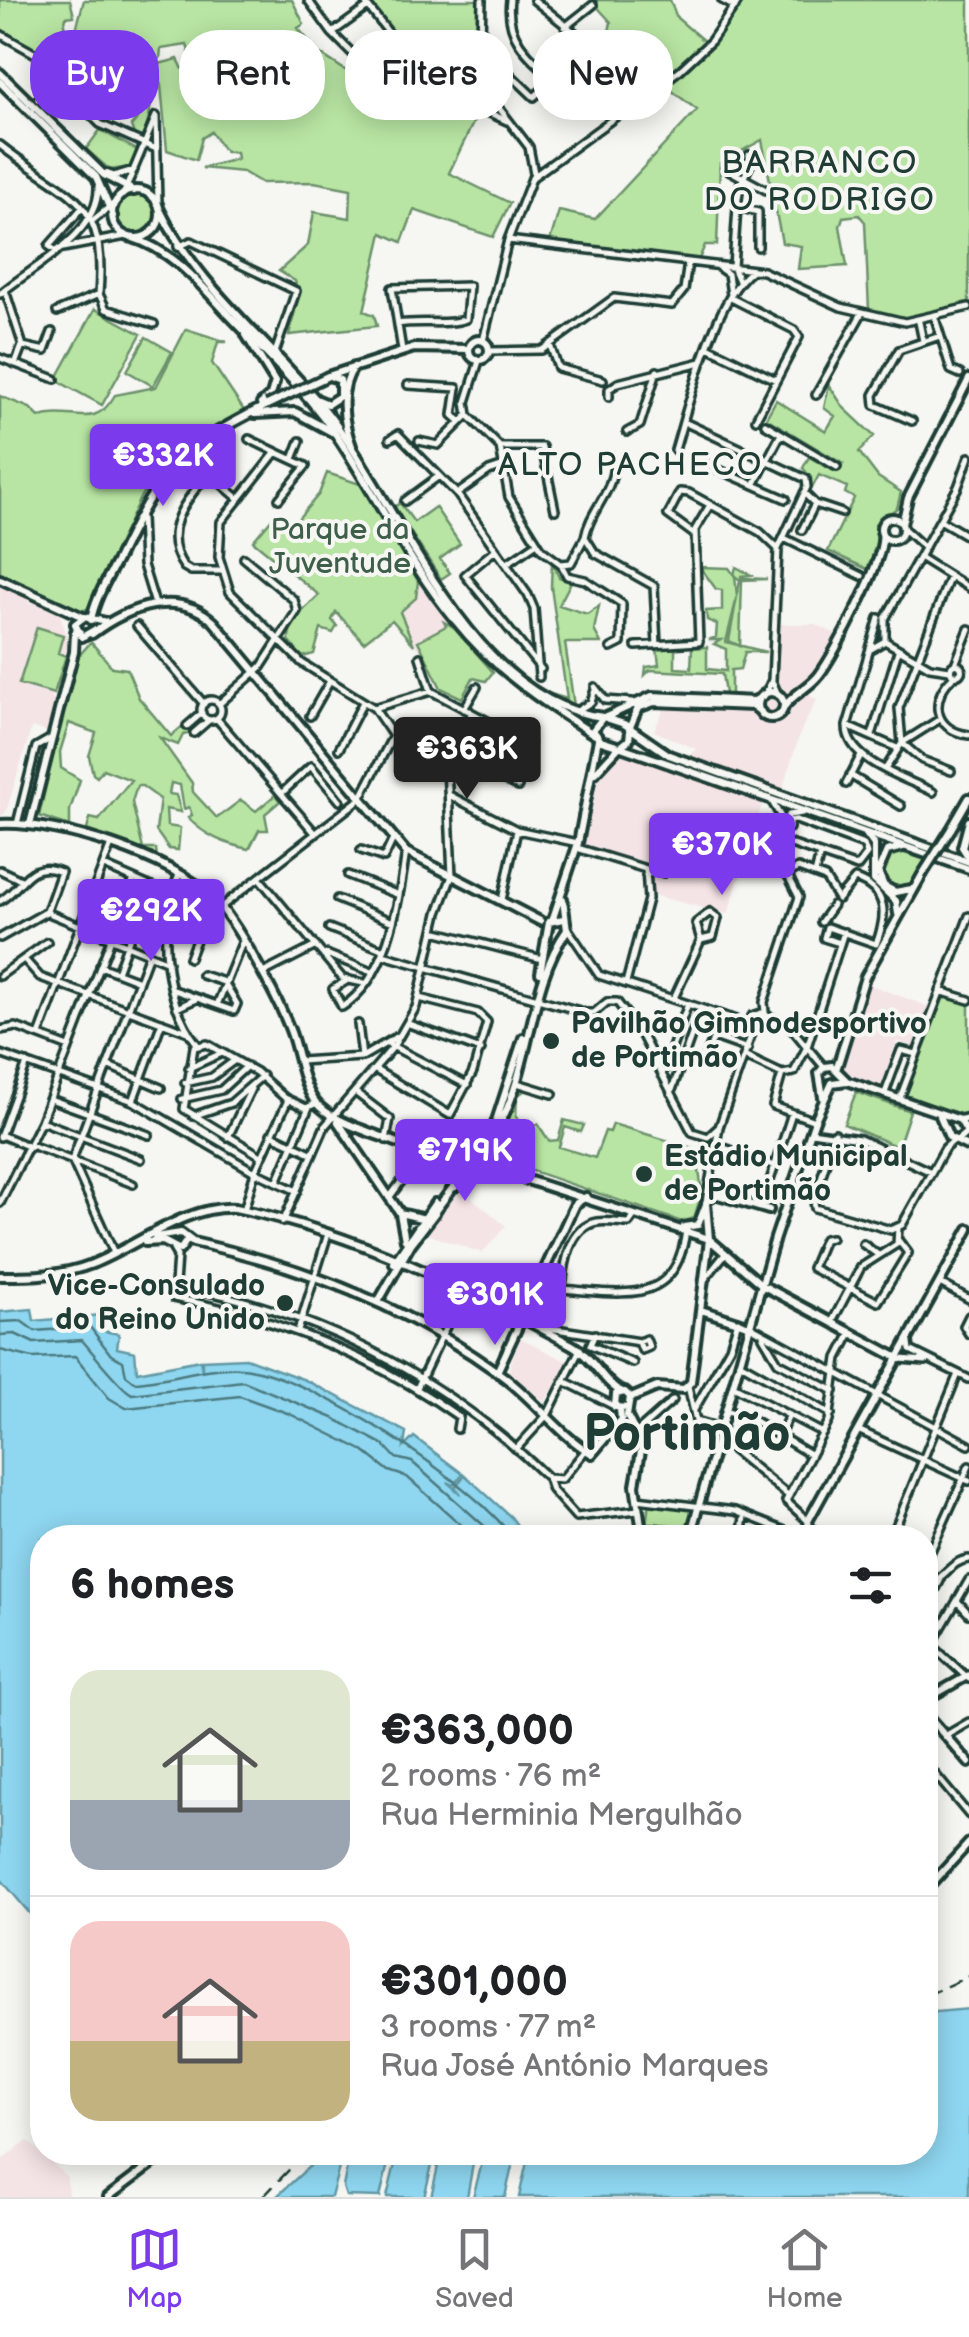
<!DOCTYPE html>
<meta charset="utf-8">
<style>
:root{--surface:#fff;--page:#f2f2f2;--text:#202124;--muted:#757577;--line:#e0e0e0;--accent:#7c3aed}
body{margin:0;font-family:"Balsamiq Sans",sans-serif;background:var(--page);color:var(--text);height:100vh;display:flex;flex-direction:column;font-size:38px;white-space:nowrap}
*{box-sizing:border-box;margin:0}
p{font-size:32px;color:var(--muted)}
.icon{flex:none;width:55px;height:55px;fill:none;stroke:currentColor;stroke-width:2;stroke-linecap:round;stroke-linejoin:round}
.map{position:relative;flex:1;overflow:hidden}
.side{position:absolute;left:30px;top:1525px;width:908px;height:640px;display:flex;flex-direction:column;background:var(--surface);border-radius:40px;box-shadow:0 5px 25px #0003}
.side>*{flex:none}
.guide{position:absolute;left:30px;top:30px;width:910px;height:90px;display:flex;gap:20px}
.price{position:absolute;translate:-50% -85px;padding:0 22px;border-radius:10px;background:var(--accent);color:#fff;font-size:32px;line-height:65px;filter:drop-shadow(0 2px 5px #0008)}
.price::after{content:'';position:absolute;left:50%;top:60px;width:30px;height:22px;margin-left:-15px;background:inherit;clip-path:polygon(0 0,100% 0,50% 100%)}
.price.on{background:#222;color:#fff}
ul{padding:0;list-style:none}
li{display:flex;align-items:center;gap:30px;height:250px;padding:0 40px}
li+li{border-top:2px solid var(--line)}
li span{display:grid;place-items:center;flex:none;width:280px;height:200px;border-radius:30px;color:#555}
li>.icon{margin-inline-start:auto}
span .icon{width:120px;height:120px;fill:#fffc;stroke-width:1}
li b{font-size:42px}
h2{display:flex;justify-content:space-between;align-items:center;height:120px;padding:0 40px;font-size:42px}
.chip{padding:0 35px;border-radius:40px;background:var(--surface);box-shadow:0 5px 25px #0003;font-size:35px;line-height:90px}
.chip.on{background:var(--accent);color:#fff}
.tab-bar{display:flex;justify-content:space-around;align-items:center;height:140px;border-top:2px solid var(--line);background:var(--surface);font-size:28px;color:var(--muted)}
.tab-bar a{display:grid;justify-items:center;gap:5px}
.tab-bar .on{color:var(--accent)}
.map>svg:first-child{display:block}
.built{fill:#f5e4e6}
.green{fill:#b8e5a3;stroke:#6c916c;stroke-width:2.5}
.water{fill:#8fd6f0;stroke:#6299a5;stroke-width:2.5}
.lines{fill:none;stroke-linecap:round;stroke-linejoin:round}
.shore{stroke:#4c7a7f;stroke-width:2.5}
.minor-casing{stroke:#1f3d34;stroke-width:12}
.tertiary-casing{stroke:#1f3d34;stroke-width:14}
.secondary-casing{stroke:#1f3d34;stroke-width:14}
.minor{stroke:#f6f6f2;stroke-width:5}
.tertiary{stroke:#f6f6f2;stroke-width:6}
.secondary{stroke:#f6f6f2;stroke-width:6}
.rail{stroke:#1f3d34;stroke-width:2.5;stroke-dasharray:15 8;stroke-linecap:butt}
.tertiary-bridge-casing{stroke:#1f3d34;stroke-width:14;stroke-linecap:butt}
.tertiary-bridge{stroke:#f6f6f2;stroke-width:6}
.poi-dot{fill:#1f3d34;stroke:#f6f6f2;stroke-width:4}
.labels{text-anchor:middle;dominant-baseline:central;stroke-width:8;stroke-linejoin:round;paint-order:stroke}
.park-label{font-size:30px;fill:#3e5f4a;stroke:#f6f6f2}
.poi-label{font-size:30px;font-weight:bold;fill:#1f3d34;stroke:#f6f6f2;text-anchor:start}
.neighbourhood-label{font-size:32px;letter-spacing:2.5px;fill:#1f3d34;stroke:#f6f6f2}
.town-label{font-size:50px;font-weight:bold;fill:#1f3d34;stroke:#f6f6f2}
</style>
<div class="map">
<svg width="969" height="2197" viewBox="0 0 969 2197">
<rect width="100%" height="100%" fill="#f6f6f2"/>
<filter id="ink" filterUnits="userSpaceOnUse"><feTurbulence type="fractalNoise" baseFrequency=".01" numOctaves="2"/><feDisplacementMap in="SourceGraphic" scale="20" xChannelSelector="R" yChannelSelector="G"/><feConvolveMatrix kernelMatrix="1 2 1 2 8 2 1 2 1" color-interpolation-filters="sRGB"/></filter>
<g filter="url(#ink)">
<path class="built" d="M419 568 456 623 418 641 421 650 414 646 400 612 416 598 415 574Z
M0 585 28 598 29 604 37 602 60 613 68 642 57 694 51 697 56 701 48 732 32 727 6 812 0 817Z
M775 624H815L840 636 826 663 803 691 817 700 802 728 780 796 683 760 696 749 654 731 667 702 757 708 769 690Z
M635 750 765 795 728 914 648 894 646 869 577 848 596 769 607 757Z
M868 984 929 1007 915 1047 897 1041 881 1087 848 1075 840 1066Z
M460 1188 506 1226 482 1253 424 1233Z
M516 1336 568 1362 545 1402 508 1372 519 1341Z
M28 2141 67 2177 68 2197H0V2161Z"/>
<path class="green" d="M0 0H70L74 16 66 17 58 54 66 57 65 66 0 30Z
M84 0H292L304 24 298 28 319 53 374 89 404 49 367 0H478L473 82 450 98 472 108 469 116 475 119 449 173 510 203 493 237 414 210 402 242 382 233 364 311 374 315 377 326 289 335 299 295 295 281 279 271 308 245 314 212 350 218 351 189 314 182 262 183 243 172 202 168 237 159 236 152H225L211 132 202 138 196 160 167 150 159 64 178 59 183 69 194 66 187 45 161 49 160 58 150 66C151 90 154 120 140 140L135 137 131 126 138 118 117 97 135 77 116 58 74 37Z
M591 0H670L677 18 705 42 632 104 603 61 611 22Z
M744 0H969V301L914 320 869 310 865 222 859 215 843 217 840 226 847 266 798 269 801 246 782 243 762 140 720 163 717 245H705L699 259 550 241 559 211 595 219 697 110 667 87 710 46Z
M100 130 135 149 138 153 130 167 110 170 86 149Z
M116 214a20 20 0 1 1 40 0a20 20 0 1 1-40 0Z
M95 309 141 334 102 405 56 380Z
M186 329 227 342H218L212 363 245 412C204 432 162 455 140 498 122 534 110 575 87 609L82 611 0 574V396L30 408 39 417C74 407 94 432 115 395L156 387Z
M146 337 172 352 153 386 127 371Z
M829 385 844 408 874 436 859 452 878 477 901 492 897 508 875 524 879 543 867 569 828 551 854 498 845 493 847 487 819 475 811 490V478L803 468 809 457 834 471 843 464 766 418 776 400 826 431 835 416 824 408Z
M327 473 363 485 418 581 416 598 400 612 414 645 392 620 364 642 336 612 332 620 337 626 333 633 321 629 314 654 302 657 289 641C288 621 306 608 319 595L253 541 274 516 290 528 319 494Z
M400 503 414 522 435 507 460 544 440 559 450 573 441 579 394 507Z
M552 562 559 577 571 582 559 605 587 614 599 606 594 630 601 643H565L574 706 547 693 567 699 551 587Z
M700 567 729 568 734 575 736 567 751 575 741 576V578L767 579 742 580 740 646 729 641 740 580 735 576 737 597 726 642 766 652H745L740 669 731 670V695L725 694 722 674 650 670 645 675 646 667 659 665 657 648 675 649V668L691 669 692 648 707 647V669L726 671V649L714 644 721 640H709L716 637 717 624 707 620 706 611 722 610V590L716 589Z
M444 622 452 626 493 672 486 681 473 678 462 698 441 688 418 641 446 626Z
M37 627 63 635 58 653 66 656 54 694 19 684Z
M91 642 112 667 127 669 139 698 171 736 184 725 192 733 183 735 178 745 160 738 192 783 193 792 217 818 241 800 256 811 275 795 280 801 265 814 268 830H259L249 849C225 844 205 836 188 818L192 815 189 807 184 809 180 785 171 783 169 794 176 795 181 812 166 809 167 826 180 828 178 850 169 849 156 831 160 799 142 786H137L132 802 143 849H156L157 857 87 830 90 818 99 820 131 780 103 769 97 777 93 774 89 756 96 733 69 723 60 752 61 768 80 780 70 810V826L39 816 71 677 77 658Z
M898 851 926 860 910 885 899 889 885 881 882 867 887 857Z
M948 997 969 1003V1112L961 1116 906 1095 943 999Z
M521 1086 528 1088 517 1096 516 1117 528 1126 538 1124 549 1141 558 1140 564 1120 584 1125 581 1132 565 1127 559 1147 595 1158 605 1131 610 1132 613 1124 696 1149 702 1192 694 1218 682 1222 492 1157V1143Z
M856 1092 910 1111 898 1147 844 1124Z
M649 1502 696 1506 689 1531 646 1526Z"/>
<path class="water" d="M32 1309 34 1321 101 1315 103 1331 119 1334 117 1348 135 1352 137 1372 200 1360 202 1370V1360L246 1358 305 1380 406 1432 404 1447 414 1437 463 1474 453 1485 447 1482 461 1494 455 1487 465 1475 511 1517 526 1537 42 1538V1928L0 1878V1312Z
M969 2009V2197H519L529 2153 925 2152V2013Z
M325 2152 343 2153 331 2197H276Z
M373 2152 390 2155 380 2197 346 2196 343 2187 348 2162Z
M398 2152 435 2153 424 2197H387Z
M485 2152 511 2153 514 2158 505 2197H473Z
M441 2153H475L467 2197H431Z"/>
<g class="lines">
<path class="shore" d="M0 1322 21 1321 35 1331 90 1327 111 1355 123 1361 126 1375 135 1382C171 1380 204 1366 241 1368 308 1372 474 1483 513 1538
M0 1335 15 1334 34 1343 82 1340C93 1353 121 1389 132 1394L243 1381 333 1418 384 1445 396 1458 412 1462 498 1538
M0 1350 33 1358 75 1356 109 1398 126 1408 240 1396 290 1414 362 1450 389 1471 407 1477 476 1538"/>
<defs>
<path id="minor" d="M308 0 332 33 363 64 372 47
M363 0 427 82 455 97 477 79
M482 0 480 83 529 147 534 173 508 240 483 341
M510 0C505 37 528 56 554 79L567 64
M534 0 600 53 604 49
M722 0 735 7
M565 27 593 5
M332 33 368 7
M0 34 64 70V88L100 124 154 148
M507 78 511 75 534 97 554 79
M455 97 507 121
M38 99 59 93 69 98
M156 116 158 204
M0 145C68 199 107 194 99 294
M725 168 766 190
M106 173 114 176 134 170
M533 177 680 70 711 41 739 0
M123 195 156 116
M737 207 758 212V247
M92 221 117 201
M508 240 763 271 841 307 905 322 969 307
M178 247 191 241 296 291 275 353
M58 249 126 236
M55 250 49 246 82 208
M718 267 728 274 731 295
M739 281 733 267 737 207 740 185 750 165 749 155
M5 290 23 346 45 351 52 332
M0 294C33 266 100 234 98 186
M731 298 794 330 799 337 756 419
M57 312 99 294 106 309 154 324
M935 318 951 370 960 374
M919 322 923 341
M398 324C420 320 448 326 466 319L469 286 392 288 402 350
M550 345 558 368 603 380
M708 347 776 380
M489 351 542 350 614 298 672 305 684 290 688 262
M0 358 55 379
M479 361 466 402 468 415 500 447 509 497 542 550 561 564 567 576 585 580 622 604 621 643 611 648
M15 364 22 346
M408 385 457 388 453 415 461 422
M816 395 862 313
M609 397V389L618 383 701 362
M912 421 875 405 874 395 899 350 940 336
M684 422 806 479 807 487 778 549
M765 424 837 467
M627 432 640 425 657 371
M781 434 754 485 786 499
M249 439 276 452
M390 439 398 434 457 494 528 595 534 609 539 677
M419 441 438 445 468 415
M500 447H542L555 510
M675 450C688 406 715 298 751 271
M184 452 238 498
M293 459 300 441
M696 460 754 485
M614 465C612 494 590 510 585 537L595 553 654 586 657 645
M206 476C184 502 160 533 184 567L191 571H221
M804 493 815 504 842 513
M457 494 489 471 501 467
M279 499 306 466 276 452 221 522 219 557 230 592 302 663 374 708 393 736 447 766
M405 501 439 476
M141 517 143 565 155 604
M940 520 969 537
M903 528 925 548
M802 530 815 504
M695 535 668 515 680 492 689 493 760 532 778 549 772 680 765 695
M784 538 862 576
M495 550 465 575 541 669
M921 558 969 588
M506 564 537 543
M561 564 571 563 585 537
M950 576 899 708 902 743 922 760 951 771
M879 618 847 726C846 761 906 778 933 792
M137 626 204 704
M885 641 930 667 950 670
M636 646 699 642 695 530 710 505
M871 649 885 641V619L958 487 969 457
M420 657 431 691
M955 664 969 629
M950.5 670a5.5 5.5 0 1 1 11 0a5.5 5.5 0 1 1-11 0Z
M955 675C929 697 932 730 969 735
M773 683 778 695
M595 687 605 700 632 702
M201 710a10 10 0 1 1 20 0a10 10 0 1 1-20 0Z
M219 704 261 667 297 611 294 600 244 558
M374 708 431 691 529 743
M464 709 477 687
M577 711 591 702 595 690
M310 716 330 681
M217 719 316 834
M187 726 202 713
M847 726 897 748
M194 733 209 720
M872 735 898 651
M339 749 363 702
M455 759 472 722 470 711
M886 768 902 743 940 719
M850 775 901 806
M846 784 861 755
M282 793 311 766 340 801
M449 795 517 830 578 843
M783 823 789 815 802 813
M17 824 36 747 50 739
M782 841 857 867 867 854 864 845 796 820 789 821V828
M577 848 646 869 648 899 626 983
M361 850 384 858 394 837
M104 866 170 895
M0 870 21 880
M815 874 820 854
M179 875C156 924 164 1001 197 1044
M348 875 399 895
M646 875 655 870 664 873
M787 875 798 868 825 878 838 899 855 879C889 891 887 916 876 944L827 927 824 938 840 943
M260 879 343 979 364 983
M337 899 393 922
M502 900 517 830
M0 901C23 888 28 858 61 872L47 911
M221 907 360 799 393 736
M169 910 194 922 199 932 189 958
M46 912 168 962
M821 922 833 905
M329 928 384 950
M568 929 599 975 752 1025
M434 931 542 959
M0 938 46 912
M326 954 372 972
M383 955 587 1013H594L607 1002H617L640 1032 692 1132 708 1137 719 1127
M24 959 40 977 188 1032
M100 966 139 981
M117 972 149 886
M263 973 316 946
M202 975 224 982
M0 976 47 942
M346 981 333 989 342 1007C389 977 398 904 406 852
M174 990 234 1011 237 1004 224 982
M940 991 969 1000
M674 998 701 940 696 923 710 912 718 918 713 937 701 940
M217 1005 242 943
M177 1008 196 999
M765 1012 764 1002 799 897 783 866 781 817 771 800
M768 1016 789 1025 807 1047 794 1072 782 1074
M358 1024 362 1057
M409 1024 481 1050
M768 1025 765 1012 752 1016 757 1029 781 1022
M0 1030 16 1027 69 1047
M39 1035 110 847
M390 1045 467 1085
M0 1054 133 1101 255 1172 297 1191
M706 1057 714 1037 748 1049
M746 1057 782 1074 773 1106 815 1121
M300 1061 362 1057 398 1036
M109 1066 161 1088
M824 1067 807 1047 844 932
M189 1068 222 1053
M374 1069 450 1115 473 1072 487 1022 478 1013 419 998
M662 1075 688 1004
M185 1083 212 1077 235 1060
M517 1083 553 1094
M355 1092 390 1119 386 1140
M671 1093 701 1009
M885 1093 901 1050 916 1054
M900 1098 969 916
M50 1099 149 1135
M182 1099 221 1090 247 1066
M133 1101 162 1022
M193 1116 231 1103 262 1076
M41 1121 141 1159
M811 1132 860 1139 931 1172
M835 1133 814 1201 815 1208 891 1230 902 1225 945 1148 954 1140
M271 1134 313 1154
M1 1135 30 1147
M0 1137 27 1063
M228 1137 251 1089
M31 1145 133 1184
M716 1145 775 1166
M261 1156 184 1109 194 1047 207 1044 256 1072 285 1098 306 1108 315 1104
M277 1182 309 1107
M389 1198 418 1159
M706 1202 719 1127 754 1027
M0 1203 41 1121 134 879
M761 1208 792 1113
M244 1210 255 1172 288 1100
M283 1222 325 1126 393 1047 416 1007 438 913 452 876 447 766 462 757 518 787
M831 1238 824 1239 812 1268 878 1302 908 1253 898 1240
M863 1244 877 1254
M173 1249 177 1256 174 1298C277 1318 373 1356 459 1417L457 1429
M114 1253 72 1160 149 954
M705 1279 725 1254
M940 1283 969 1299
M538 1284C552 1290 569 1289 584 1291 639 1296 678 1296 686 1230
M176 1285C320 1312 443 1376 548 1478L552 1490 576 1517 638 1510
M562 1289C564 1266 569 1227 597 1222 607 1220 619 1223 629 1223L634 1216
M969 1316 964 1326 969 1334
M832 1322 861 1267 897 1244 898 1228
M750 1326 969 1445
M543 1327 639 1342 646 1339 649 1347 642 1350 639 1342
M298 1331 327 1237
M595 1334 590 1345 633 1363
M763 1337 778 1362 834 1391
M909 1342 910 1350 969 1379
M900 1359 926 1361
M739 1362 831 1414
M564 1381 614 1406
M688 1386 696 1421 720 1428
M733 1386 823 1433
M417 1388 463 1291
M694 1410 730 1347 738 1321
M726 1411 745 1415 811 1455
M860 1431 969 1481
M637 1432 673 1400
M779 1436 789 1416
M718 1438 789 1496
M517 1448 548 1414 580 1349
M548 1478 562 1479 585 1451
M637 1499 735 1511 803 1538
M808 1521 786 1501 829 1421 838 1358 851 1333
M741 1538 744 1517
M891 1538 958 1374
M925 1564 969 1466
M925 1586C943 1581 951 1560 969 1559
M958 1602 969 1614
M925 1609 940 1581
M925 1639 969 1679
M925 1656 969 1580
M945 1736 969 1722
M925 1762 969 1815"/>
<path id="tertiary" d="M246 335 275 382 271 395 261 404
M469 350a10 10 0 1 1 20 0a10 10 0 1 1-20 0Z
M328 376 414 348 468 349
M316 399 328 404 340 396V380L329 376
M255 414 295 412 332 432
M352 446C343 422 338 389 354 367
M881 529a11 11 0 1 1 22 0a11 11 0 1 1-22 0Z
M902 524 908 498 969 379
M0 579 83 617
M91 620C95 598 109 576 119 556 162 467 179 449 267 405
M94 630 82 637 75 624 84 617 106 622
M92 634C128 607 178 588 214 622L406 852 540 921
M758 705a13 13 0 1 1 26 0a13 13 0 1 1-26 0Z
M784 707C793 694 809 688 819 675 835 654 887 556 882 533
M606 717 652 696 754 701 763 696
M629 729 638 708 654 702 753 706 761 712
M595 773 619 747
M969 821 962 847 969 858
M0 824C58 821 171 857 213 898 236 921 278 998 290 1030 299 1052 302 1091 320 1107 351 1136 446 1146 456 1183L433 1214
M30 824 74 652 75 632
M951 829 969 798
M866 834 874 845V880L896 901 898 914
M903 847 887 851 878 872 884 886 895 892 912 889
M553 918 578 843 598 739
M540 973 549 922 563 919
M836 1070 865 977 922 875
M823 1097 819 1073 824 1067 832 1066 847 1081
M940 1116 949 1137 969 1147
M338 1122 400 1213 425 1219
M958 1140 967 1132 960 1120
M481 1158 507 1167
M468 1171 481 1165 709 1239 762 1285 900 1359
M456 1178 495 1124 523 1038
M455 1187C479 1159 500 1131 512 1096 532 1041 534 977 567 930L563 899
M400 1214 405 1240
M684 1227 698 1225 708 1199 715 1194 769 1210
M155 1237 181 1233 193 1242C304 1266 408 1307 500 1374 533 1397 558 1434 592 1454L621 1419 620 1410
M145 1242 163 1241 180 1250 187 1240
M394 1263 435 1203
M0 1276C31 1276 62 1276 92 1264 136 1247 185 1205 235 1208 352 1232 468 1288 572 1345 592 1356 605 1385 621 1391
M378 1302 411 1244 435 1213
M701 1310 750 1326
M497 1372 575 1204 586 1197
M631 1398 657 1387 684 1389 691 1382 709 1239 706 1203
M628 1408 615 1407 616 1394 625 1392 630 1397 627 1416 642 1445 635 1485 643 1538
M641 1528 691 1533 775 1238 815 1120 832 1083 847 1081 960 1120 969 1118
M823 1538 809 1527 808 1521 969 1229
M925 1700 969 1675
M925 1891 969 1843"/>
<path id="secondary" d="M0 73 104 175 134 191
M0 82 96 177 113 216
M112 214a24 24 0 1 1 48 0a24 24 0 1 1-48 0Z
M159 208C198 289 273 344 328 414 401 507 470 702 603 717
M130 237C173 250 200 284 230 316 268 356 310 394 340 441 379 500 410 566 455 620 494 669 542 702 595 735
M630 731 629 740 620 747 601 741 593 730 603 717 624 724 669 755 969 862
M621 747 969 869
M925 1713 969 1763
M108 2197 168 2152"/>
</defs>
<use href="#minor" class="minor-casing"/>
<use href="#tertiary" class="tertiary-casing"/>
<use href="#secondary" class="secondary-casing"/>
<use href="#minor" class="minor"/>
<use href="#tertiary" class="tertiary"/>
<use href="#secondary" class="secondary"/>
<path class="rail" d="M925 1996 969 1976
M263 2197 306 2152"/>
<defs>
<path id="tertiary-bridge" d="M267 405 328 376
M922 875 951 829"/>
</defs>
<use href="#tertiary-bridge" class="tertiary-bridge-casing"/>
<use href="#tertiary-bridge" class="tertiary-bridge"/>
</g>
</g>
<g class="poi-dot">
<circle cx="551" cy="1041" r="10"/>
<circle cx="644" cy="1174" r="10"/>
<circle cx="285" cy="1303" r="10"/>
</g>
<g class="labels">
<g class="park-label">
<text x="340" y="530">Parque da<tspan x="340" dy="34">Juventude</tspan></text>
</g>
<g class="poi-label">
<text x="571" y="1024">Pavilhão Gimnodesportivo<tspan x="571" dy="34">de Portimão</tspan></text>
<text x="664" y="1157">Estádio Municipal<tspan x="664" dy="34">de Portimão</tspan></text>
<text x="265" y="1286" text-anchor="end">Vice-Consulado<tspan x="265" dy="34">do Reino Unido</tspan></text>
</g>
<g class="neighbourhood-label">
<text x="820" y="163">BARRANCO<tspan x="820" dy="37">DO RODRIGO</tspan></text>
<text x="631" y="465">ALTO PACHECO</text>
</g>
<g class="town-label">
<text x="687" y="1435">Portimão</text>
</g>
</g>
</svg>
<b class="price" style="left:163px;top:509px">€332K</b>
<b class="price on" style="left:467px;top:802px">€363K</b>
<b class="price" style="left:722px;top:898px">€370K</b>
<b class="price" style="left:151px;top:964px">€292K</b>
<b class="price" style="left:465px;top:1204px">€719K</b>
<b class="price" style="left:495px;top:1348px">€301K</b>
<div class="guide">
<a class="chip on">Buy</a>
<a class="chip">Rent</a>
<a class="chip">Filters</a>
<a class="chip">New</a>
</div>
<section class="side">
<h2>6 homes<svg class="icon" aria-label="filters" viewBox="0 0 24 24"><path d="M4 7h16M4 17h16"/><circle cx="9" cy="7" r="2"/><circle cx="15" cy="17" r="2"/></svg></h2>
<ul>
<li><span style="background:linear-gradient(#dfe7d0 65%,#9aa5b1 0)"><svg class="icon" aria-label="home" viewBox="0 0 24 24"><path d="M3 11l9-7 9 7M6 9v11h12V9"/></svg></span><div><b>€363,000</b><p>2 rooms · 76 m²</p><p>Rua Herminia Mergulhão</p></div></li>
<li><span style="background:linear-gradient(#f6c9c9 60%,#c2b280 0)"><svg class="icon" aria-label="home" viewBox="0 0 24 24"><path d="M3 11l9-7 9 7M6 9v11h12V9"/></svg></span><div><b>€301,000</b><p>3 rooms · 77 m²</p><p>Rua José António Marques</p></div></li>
</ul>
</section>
</div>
<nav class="tab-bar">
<a class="on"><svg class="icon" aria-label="map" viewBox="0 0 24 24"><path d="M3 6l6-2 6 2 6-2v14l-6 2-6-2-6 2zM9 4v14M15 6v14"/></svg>Map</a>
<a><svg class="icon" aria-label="saved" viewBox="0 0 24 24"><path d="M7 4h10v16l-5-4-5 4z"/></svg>Saved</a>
<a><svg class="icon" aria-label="home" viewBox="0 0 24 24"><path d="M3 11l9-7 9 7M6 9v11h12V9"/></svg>Home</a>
</nav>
